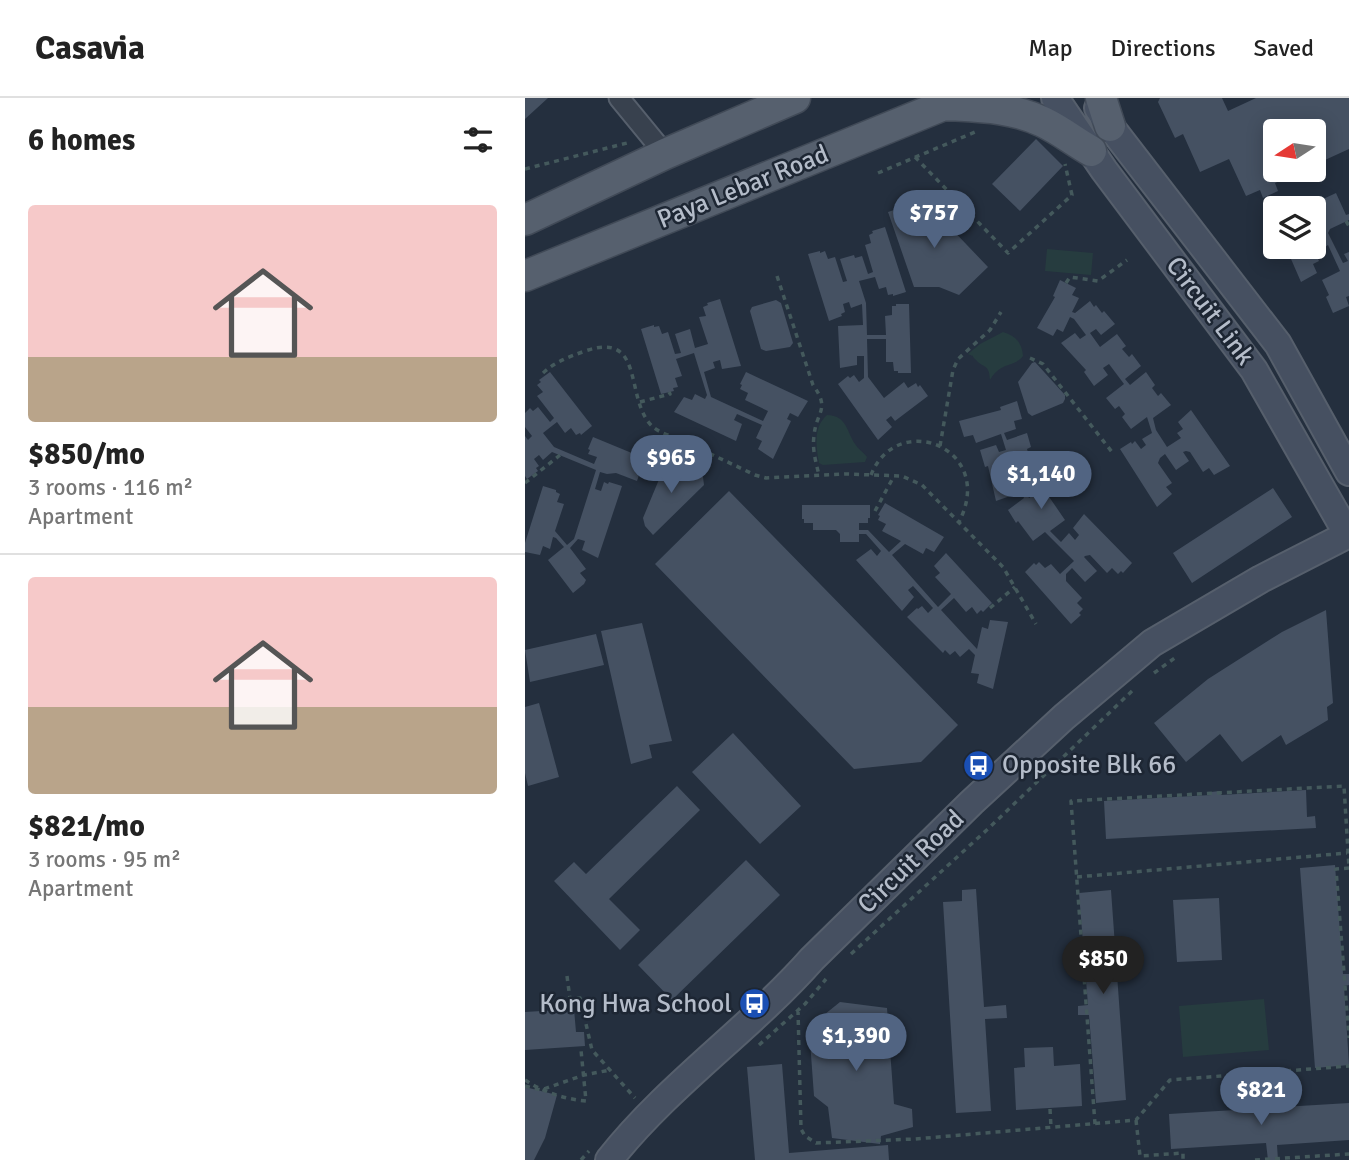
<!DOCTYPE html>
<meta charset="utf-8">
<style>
:root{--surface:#fff;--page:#f2f2f2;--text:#222;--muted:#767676;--line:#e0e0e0;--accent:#516482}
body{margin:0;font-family:Signika,sans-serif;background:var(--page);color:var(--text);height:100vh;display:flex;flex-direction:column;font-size:26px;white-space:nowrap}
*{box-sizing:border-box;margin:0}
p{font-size:23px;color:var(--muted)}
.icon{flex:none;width:38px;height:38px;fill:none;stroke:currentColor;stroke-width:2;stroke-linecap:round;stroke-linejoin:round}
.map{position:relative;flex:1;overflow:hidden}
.sheet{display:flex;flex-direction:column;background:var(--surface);width:525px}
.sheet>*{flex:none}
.needle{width:46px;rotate:258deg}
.fabs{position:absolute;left:738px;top:21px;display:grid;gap:14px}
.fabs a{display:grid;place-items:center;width:63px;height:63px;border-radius:7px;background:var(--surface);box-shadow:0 4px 18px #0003;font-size:35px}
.price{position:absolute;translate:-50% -60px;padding:0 16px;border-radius:24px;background:var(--accent);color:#fff;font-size:23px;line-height:46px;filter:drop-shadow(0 2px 4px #0008)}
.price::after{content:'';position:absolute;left:50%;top:42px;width:21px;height:16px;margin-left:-10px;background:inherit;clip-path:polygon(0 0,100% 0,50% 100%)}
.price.current{background:#222;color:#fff}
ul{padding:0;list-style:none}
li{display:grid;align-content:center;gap:14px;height:371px;padding:0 28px}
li+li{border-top:2px solid var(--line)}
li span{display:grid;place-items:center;height:217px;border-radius:7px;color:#555}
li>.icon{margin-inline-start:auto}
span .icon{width:126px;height:126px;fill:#fffc;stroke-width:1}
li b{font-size:30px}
h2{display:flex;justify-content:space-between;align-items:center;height:84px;padding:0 28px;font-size:30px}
header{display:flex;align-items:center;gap:42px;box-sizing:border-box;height:98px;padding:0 35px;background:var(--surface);border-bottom:2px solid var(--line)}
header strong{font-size:33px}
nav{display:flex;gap:38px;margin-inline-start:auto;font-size:24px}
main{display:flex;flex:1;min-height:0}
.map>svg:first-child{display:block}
.green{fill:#263c3f}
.building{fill:#455162}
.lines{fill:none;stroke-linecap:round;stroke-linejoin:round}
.street-casing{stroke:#565f6c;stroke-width:23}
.secondary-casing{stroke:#565f6c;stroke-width:30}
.primary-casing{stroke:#414a57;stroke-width:33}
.path{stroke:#44595c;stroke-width:3.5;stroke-dasharray:5 5;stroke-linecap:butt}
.street{stroke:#38414e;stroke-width:19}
.secondary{stroke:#465061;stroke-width:26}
.primary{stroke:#56606e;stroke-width:30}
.labels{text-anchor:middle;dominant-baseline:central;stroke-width:5;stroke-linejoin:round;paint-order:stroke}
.street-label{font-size:26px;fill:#b4bcc9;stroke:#1d2633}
.poi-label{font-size:26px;fill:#b4bcc9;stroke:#1d2633;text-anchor:start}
</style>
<header>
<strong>Casavia</strong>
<nav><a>Map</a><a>Directions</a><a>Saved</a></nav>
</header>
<main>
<section class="sheet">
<h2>6 homes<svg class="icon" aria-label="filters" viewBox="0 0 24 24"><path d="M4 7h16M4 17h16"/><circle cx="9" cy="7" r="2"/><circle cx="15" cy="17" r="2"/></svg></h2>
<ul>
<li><span style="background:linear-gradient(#f6c9c9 70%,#b9a48a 0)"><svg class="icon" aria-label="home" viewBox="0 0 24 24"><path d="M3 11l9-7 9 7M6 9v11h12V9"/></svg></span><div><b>$850/mo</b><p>3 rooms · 116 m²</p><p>Apartment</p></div></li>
<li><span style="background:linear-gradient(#f6c9c9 60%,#b9a48a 0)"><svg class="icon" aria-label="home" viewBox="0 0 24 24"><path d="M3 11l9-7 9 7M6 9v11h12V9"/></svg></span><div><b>$821/mo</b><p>3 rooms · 95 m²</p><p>Apartment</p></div></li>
</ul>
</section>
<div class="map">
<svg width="824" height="1062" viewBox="0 0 824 1062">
<rect width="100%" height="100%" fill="#242f3e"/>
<path class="green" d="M522 151 568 155 566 177 520 173Z
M478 234C491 238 497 245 498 258 489 270 476 263 465 282 464 265 459 271 451 262 444 255 452 260 443 256L455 246Z
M302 317C322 318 321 332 330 346 333 351 338 354 342 359L340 364 298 367 294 365C291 349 288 329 302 317Z
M739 901 744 952 658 959 654 908Z"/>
<path class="building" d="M0 0H23L0 21Z
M635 0H697L703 13 731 0H824V51L789 67V33H751V72H778L750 85 753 93 738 100 735 92 721 98 704 61 675 74 658 36 650 40 633 4Z
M511 41 538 68 495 113 467 86Z
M811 95 821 117 824 116V122L805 131 803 135 818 165 823 163 819 156 824 154V198L821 199 824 208 808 215 801 199 804 197 797 182 815 173 803 147 800 149 799 146 788 151 794 163 788 166 792 175 776 184 766 161 769 159 764 149H789V123L792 121 796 129 799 128 793 113 799 110 796 102Z
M399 102 463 169 434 197 414 189H389L363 114Z
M360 129 381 194 368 198V196L363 197 361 189 354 191 350 179 334 183 341 205 342 237H361L360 218 367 217V208H371V206H384L386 275H373V273H369L368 264H361V241H342L343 279 359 300 379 284 383 290 391 285 393 289 395 287 403 298 370 323 366 318 361 322 367 329 353 342 313 286 323 278 325 280 329 277 334 284 339 280V258H332V267L315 270 313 228 338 227 337 206 326 210 324 204 318 206 320 214 316 216 317 218 304 223 283 156 295 153V155L300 153 303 161 310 159 318 184 322 183 315 161 329 157 330 160 337 158 343 176 348 174 340 147 346 145 344 137 348 135 347 133Z
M535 182 551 190 547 197 554 200 547 214 550 215 565 203 569 209 571 207 577 215 579 213 590 226 576 237 571 231 565 235 575 249 592 236 601 248 597 251 604 259 607 256 616 268 600 281 605 287 621 274 630 287 627 290 633 298 636 295 646 307 628 320 631 332 642 349 656 340 652 335 658 331 653 324 666 312 705 368 689 377 684 370 678 374 665 354 661 353 658 354 664 363 651 372 640 356 635 360 633 365 647 385 641 389 647 396 632 409 595 351 606 344 607 346 610 343 616 351 621 347 617 341 627 335 622 319 606 331 597 319 600 316 594 308 590 311 581 300 599 286 584 266 578 270 583 277 569 288 559 274 561 272 536 245 550 235 555 241 561 237 549 221 545 219 538 234 532 231 528 238 512 230 530 199 528 198Z
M195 201 216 268 197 271 195 262 188 264 190 270 179 274 186 299 238 323 243 313 220 302 223 295 215 291 217 287 215 286 221 274 283 303 273 319 265 315 262 321 266 323 248 361 233 351 237 343 231 340 237 327 212 316 209 322 217 326 211 343 149 314 159 299 167 302 170 296 180 301 182 297 169 255 151 261 157 278 150 280 153 289 148 290 149 293 136 296 116 231 129 227V229L134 228 137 236 143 234 150 256 156 255 150 236 165 231 170 250 183 246 174 219 181 218 178 209 183 207 182 205Z
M251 202 256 205 268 245 265 249 241 253 236 251 225 213 227 209Z
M510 264 540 297V301L538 305 507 318 503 315 493 284 507 265Z
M25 274 67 328 56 337 55 335 51 337 46 330 40 335 32 324 18 335 29 349 69 366 72 359 63 356 65 352 63 351 68 339 131 365 126 377 124 376 122 380 114 377 112 383 91 375 82 376 75 374 70 391 76 393 79 384 83 386 84 384 97 388 73 460 57 452 60 443 53 441 45 450 61 471 55 475 61 482 59 486 48 495 23 462 39 449 31 440 28 439 25 451 18 448 15 457 0 454V445L18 388 31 392V394L35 396 32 404 39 406 30 433 42 447 49 441 71 372 27 354 18 362 14 357 9 361 14 368 11 370 13 373 2 381 0 378V338L3 342 7 338 0 329V315L5 310 8 313 13 309 25 324 29 320 12 298 18 294 12 287 16 284 14 282Z
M492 303 497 321 489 323 491 331 479 335 482 342 502 335 506 349 502 351 505 361 509 360 514 374 495 380 504 400 518 390 540 422 525 433 536 444 544 435 550 442 554 437 548 430 559 416 607 465 598 475 596 473 593 476 587 470 582 475 565 457 560 458 559 459 572 473 560 484 547 470 541 476V483L557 500 552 505 558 511 554 515 556 517 546 526 500 474 509 465 511 467 514 464 520 470 526 466 535 476 549 463 520 434 508 443 493 423 491 425 483 412 499 400 493 387 485 389 488 397 471 403 463 368 460 369 455 352 471 347 474 354 481 352 476 336 451 345 448 337 439 339 434 323 476 312 475 309Z
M145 365 178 379 179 387 128 437 120 428 118 420 140 367Z
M748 390 767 419 667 485 648 455Z
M204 393 433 627 396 664 329 671 130 466Z
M360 405 419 439 409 454 401 450 398 456 380 446 367 457 413 509 426 496 410 479 415 475 409 468 421 455 467 505 458 514 456 512 452 516 447 509 441 514 429 500 416 512 452 551 457 529 463 531 465 522 483 524 468 591 452 585 454 576 446 575 450 557 444 551 435 559 430 553 425 557 420 552 418 555 382 519 392 510 393 511 397 508 403 515 408 510 388 488 383 492 389 499 377 513 331 462 346 451 352 458 356 453 341 436H334V444H315V436L311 432H288V425H279V421H277V407H345V420H343V425H334V432H343L364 454 376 443 357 433 361 426 353 422 355 418 353 417Z
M801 512 808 605 802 609 803 622 761 647 756 637 717 664 695 636 661 664 629 625 683 581 757 534Z
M117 525 147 643 124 647 127 660 106 666 76 533Z
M71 536 79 567 5 584 0 552Z
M14 605 34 679 3 688 0 675V609Z
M208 635 276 708 235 746 167 674Z
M152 688 175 712 84 801 115 832 95 852 29 783 49 764 61 776Z
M781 692 782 719 790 718 791 730 581 741 579 703 686 697V694L695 693 696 697Z
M221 762 255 797 147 902 113 867Z
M810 767 818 876H824V887L819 888 824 967 790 970 775 770Z
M451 791 459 909 481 907 482 920 460 921 466 1013 431 1015 418 804 437 803V792Z
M586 792 601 1002 571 1005 564 917H553V908L563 907 554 795Z
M694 800 697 862 652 864 648 802Z
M315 904 362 910 369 1006 387 1011 388 1029 356 1038 355 1046 307 1040 303 1009 289 998 284 929Z
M49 911 51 934H59L60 948 0 952V914Z
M528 949 529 968 555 966 557 1008 491 1012 489 970 500 969 499 950Z
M257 966 264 1055 363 1047 364 1062H230L222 969Z
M0 989 32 997 20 1040 9 1062H0Z
M824 1005V1042L752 1047 753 1062H743L741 1045 646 1051 644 1016Z"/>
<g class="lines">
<defs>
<path id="street" d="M94 0 140 56"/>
<path id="secondary" d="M530 0 579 72 729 272 823 437
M573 10 585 28 753 246 824 374
M84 1062C143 987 224 932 287 861L447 704 539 619 627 545 736 481 824 436"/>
<path id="primary" d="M576 0 585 28
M419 7C453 9 487 9 518 24 535 32 550 44 566 53
M0 122 140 56 270 0
M0 178 436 0"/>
</defs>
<use href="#street" class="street-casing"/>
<use href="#secondary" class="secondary-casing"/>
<use href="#primary" class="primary-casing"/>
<path class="path" d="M390 59 483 155 547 97 540 66
M0 71 106 44
M353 75 450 34
M821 123 824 128
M252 178 288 287C306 312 291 313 289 338 287 351 291 365 294 377
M541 185 545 179 573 183 602 162
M505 260 518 266 587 354
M18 275C31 263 44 259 60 253 121 232 99 301 127 328 134 335 147 338 156 342 181 354 205 365 230 377L241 380 321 376 377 378 397 387 478 469 511 526
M115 304 145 296 144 294
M415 348 428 272 433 261 465 232 476 214
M346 377C372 311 472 350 434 424
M0 385 35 357
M350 413 369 378
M465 510 490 489
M629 575 651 559
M824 770 811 771 824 940
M552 779 822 755
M326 856 465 729 607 593
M42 878 45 901 55 900 67 952 110 1000
M273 912 276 1031 280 1038 291 1045 390 1041 611 1022 645 982 824 968
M234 947 280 906 301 881
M0 982C18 994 39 1001 61 1003L56 952
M0 988 16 992 59 977 85 972
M525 1011 526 1029
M611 1022 615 1058 658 1055V1062
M570 1026 546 703 819 688 824 770
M56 1062 64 1053
M730 1062 824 1056"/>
<use href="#street" class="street"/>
<use href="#secondary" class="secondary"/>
<use href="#primary" class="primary"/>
</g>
<defs>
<symbol id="bus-disc" viewBox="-11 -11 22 22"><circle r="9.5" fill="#1a4fb4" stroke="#1d2633"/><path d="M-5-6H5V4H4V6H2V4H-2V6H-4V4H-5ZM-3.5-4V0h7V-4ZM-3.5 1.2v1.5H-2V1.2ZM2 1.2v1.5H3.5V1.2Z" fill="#fff"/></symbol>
</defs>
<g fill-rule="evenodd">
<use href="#bus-disc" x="436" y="650" width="35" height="35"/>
<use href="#bus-disc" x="212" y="888" width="35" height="35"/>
</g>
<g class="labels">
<g class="street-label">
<text transform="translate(218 89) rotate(-22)">Paya Lebar Road</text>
<text transform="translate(685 213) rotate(53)">Circuit Link</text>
<text transform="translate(386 764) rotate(-44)">Circuit Road</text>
</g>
<g class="poi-label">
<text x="477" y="667">Opposite Blk 66</text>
<text x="207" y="906" text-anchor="end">Kong Hwa School</text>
</g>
</g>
</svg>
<div class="fabs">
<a><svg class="needle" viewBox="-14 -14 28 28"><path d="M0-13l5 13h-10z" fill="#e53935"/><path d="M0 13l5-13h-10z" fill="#767676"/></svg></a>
<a><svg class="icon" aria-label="layers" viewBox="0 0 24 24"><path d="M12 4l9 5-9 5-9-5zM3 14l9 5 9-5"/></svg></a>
</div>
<b class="price" style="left:409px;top:152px">$757</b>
<b class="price" style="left:146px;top:397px">$965</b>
<b class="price" style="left:516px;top:413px">$1,140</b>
<b class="price current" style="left:578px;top:898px">$850</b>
<b class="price" style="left:331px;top:975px">$1,390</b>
<b class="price" style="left:736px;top:1029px">$821</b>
</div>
</main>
